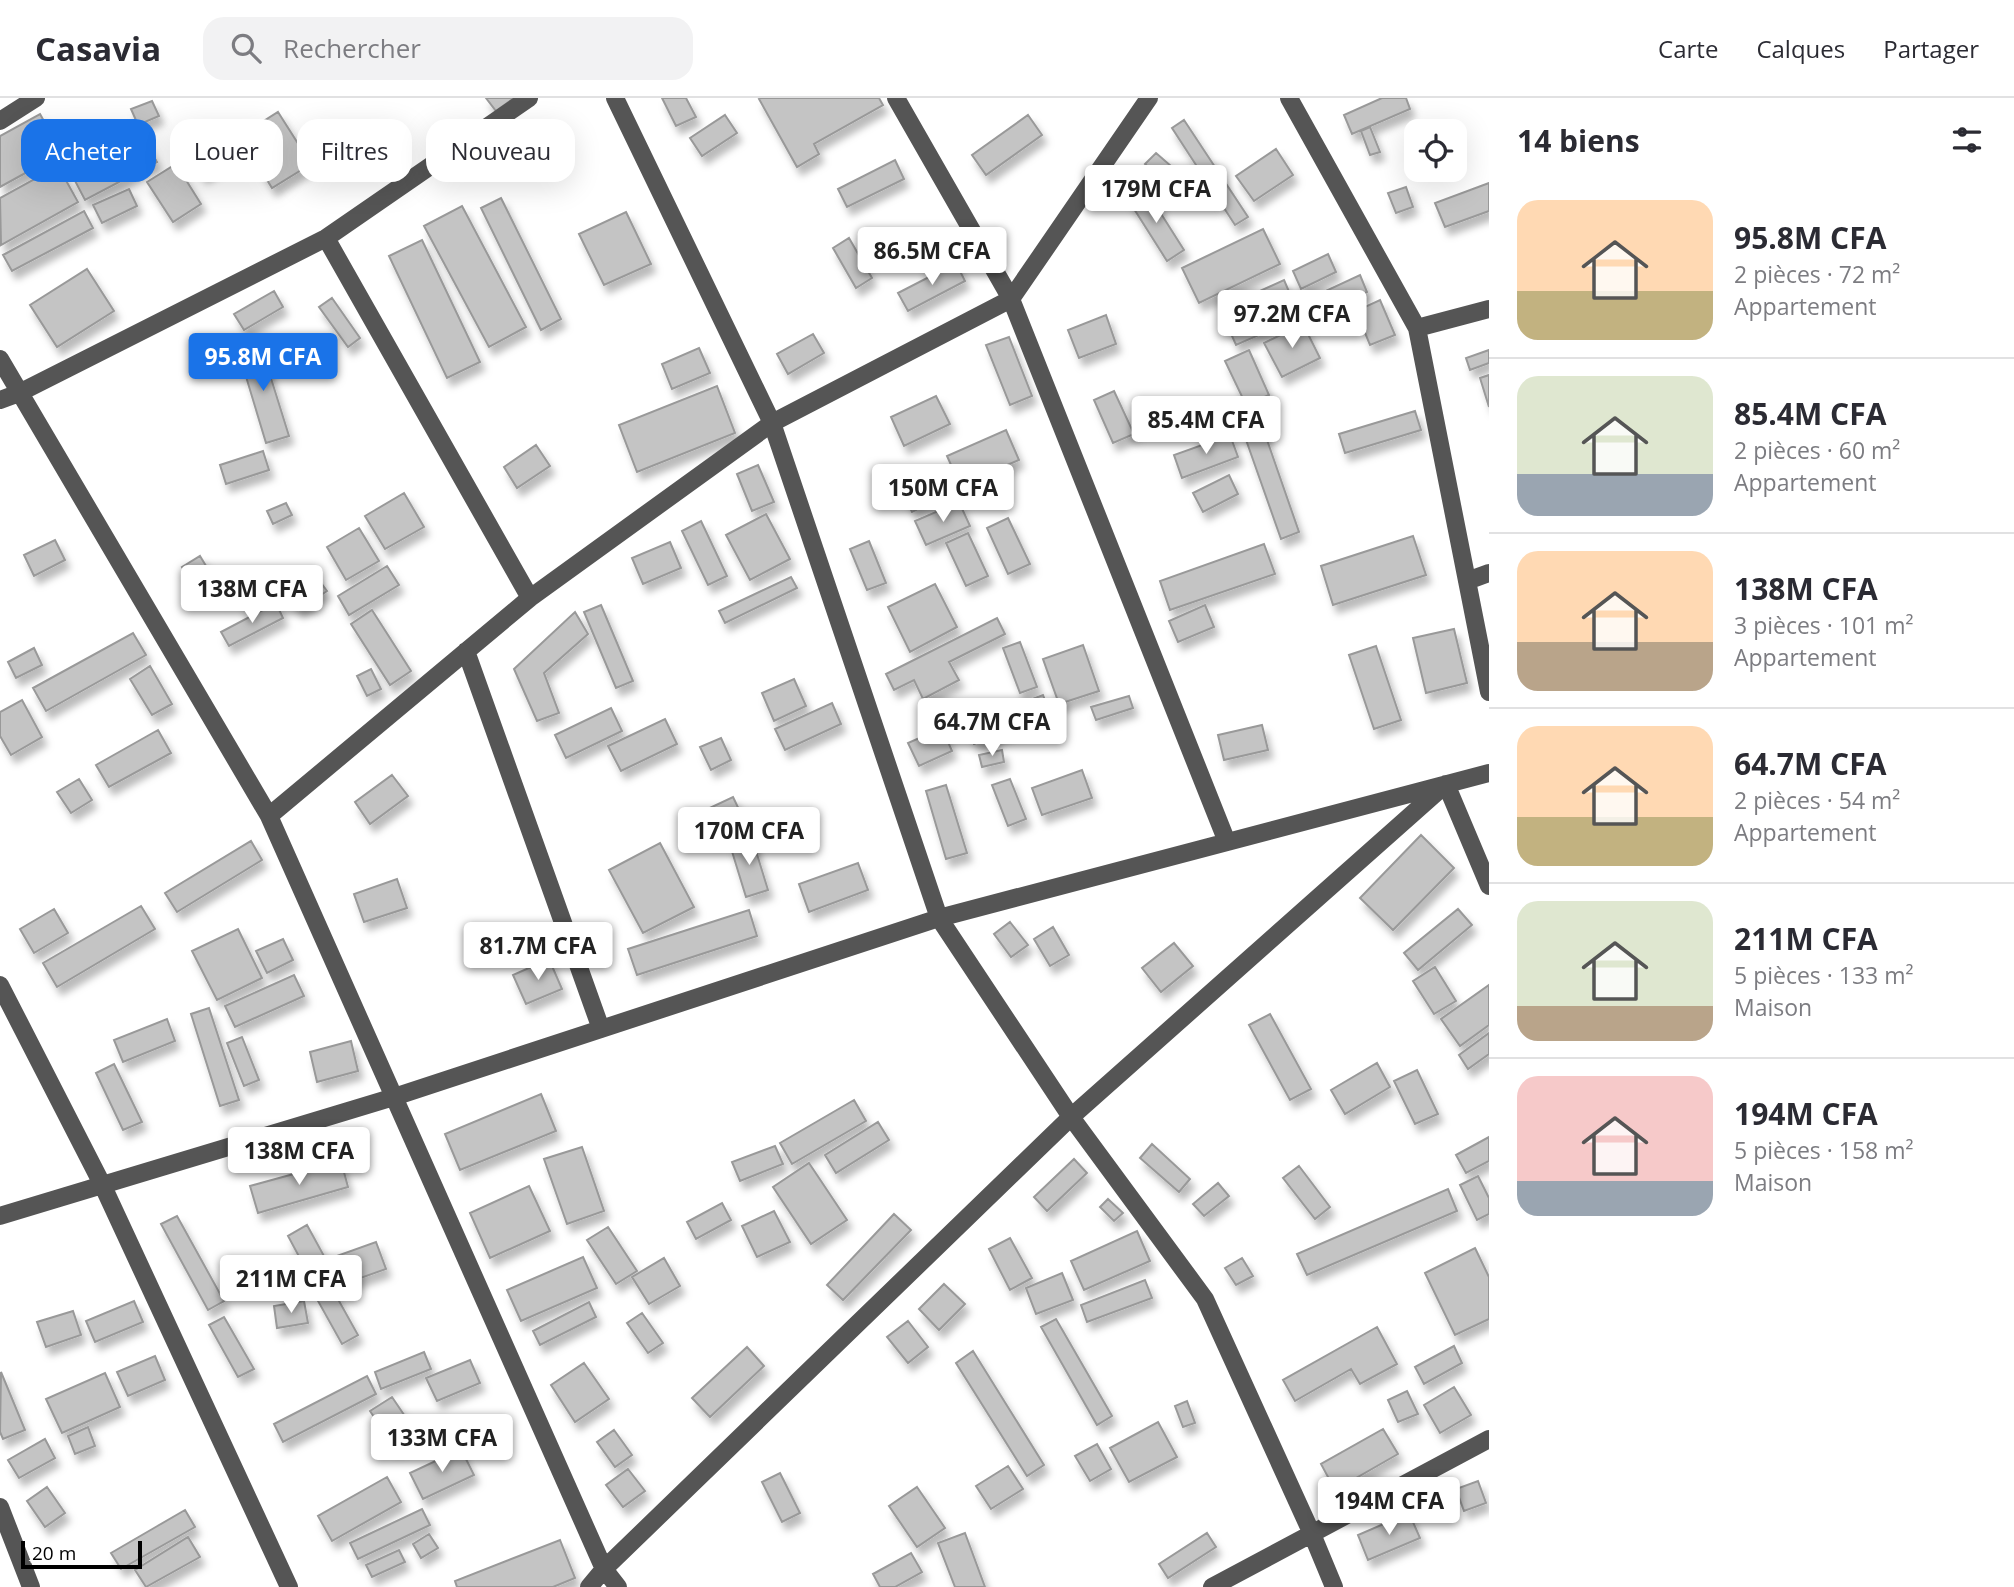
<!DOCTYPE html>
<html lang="fr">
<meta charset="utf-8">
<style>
:root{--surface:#fff;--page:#f2f2f3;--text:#2b2b33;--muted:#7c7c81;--line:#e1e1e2;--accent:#1a73e8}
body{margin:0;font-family:"Open Sans",sans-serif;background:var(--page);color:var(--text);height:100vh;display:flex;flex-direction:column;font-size:26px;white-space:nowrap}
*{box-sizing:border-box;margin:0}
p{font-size:23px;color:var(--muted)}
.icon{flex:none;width:38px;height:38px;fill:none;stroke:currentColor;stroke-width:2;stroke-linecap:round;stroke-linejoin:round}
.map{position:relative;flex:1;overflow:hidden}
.sheet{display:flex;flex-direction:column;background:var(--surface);width:525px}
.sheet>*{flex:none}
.hud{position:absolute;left:21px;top:21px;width:665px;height:63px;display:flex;gap:14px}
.tools{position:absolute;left:1404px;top:21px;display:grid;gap:14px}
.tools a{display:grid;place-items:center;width:63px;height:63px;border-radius:14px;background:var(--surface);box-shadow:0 7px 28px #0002;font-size:35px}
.scale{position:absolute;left:21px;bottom:18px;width:121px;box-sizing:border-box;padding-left:7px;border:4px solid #000;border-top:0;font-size:19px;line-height:24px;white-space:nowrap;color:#000;-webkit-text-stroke:5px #fff;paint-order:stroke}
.price{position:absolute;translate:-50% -60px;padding:0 16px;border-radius:7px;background:#fff;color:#222;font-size:23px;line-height:46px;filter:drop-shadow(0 2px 4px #0008)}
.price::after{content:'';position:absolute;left:50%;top:42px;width:21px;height:16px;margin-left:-10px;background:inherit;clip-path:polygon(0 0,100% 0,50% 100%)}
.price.selected{background:var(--accent);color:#fff}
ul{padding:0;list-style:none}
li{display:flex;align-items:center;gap:21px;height:175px;padding:0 28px}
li+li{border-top:2px solid var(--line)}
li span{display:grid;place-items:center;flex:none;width:196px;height:140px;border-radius:21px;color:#555}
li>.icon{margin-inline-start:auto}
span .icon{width:84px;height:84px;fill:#fffc;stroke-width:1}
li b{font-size:30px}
h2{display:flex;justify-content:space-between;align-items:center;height:84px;padding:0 28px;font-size:30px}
.chip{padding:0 24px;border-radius:21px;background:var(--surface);box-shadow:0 7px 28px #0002;font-size:24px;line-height:63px}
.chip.selected{background:var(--accent);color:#fff}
header{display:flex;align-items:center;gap:42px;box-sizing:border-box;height:98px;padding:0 35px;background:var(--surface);border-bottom:2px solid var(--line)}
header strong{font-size:33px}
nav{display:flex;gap:38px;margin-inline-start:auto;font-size:24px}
.search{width:490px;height:63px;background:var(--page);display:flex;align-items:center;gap:18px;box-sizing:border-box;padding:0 24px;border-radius:21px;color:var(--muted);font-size:26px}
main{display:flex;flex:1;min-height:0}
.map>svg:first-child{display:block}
.building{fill:#c4c4c4;stroke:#999;stroke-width:2;filter:url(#shadow)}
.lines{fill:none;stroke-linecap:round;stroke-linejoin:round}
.minor{stroke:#555;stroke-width:18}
</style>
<header>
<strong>Casavia</strong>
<div class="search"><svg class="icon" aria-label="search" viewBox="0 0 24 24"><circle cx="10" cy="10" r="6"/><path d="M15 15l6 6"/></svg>Rechercher</div>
<nav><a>Carte</a><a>Calques</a><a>Partager</a></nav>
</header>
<main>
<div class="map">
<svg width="1489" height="1489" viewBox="0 0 1489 1489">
<defs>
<filter id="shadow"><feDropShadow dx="4.5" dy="8" stdDeviation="3.5" flood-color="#0004"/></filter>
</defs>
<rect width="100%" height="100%" fill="#fff"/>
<path class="building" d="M486 0H514L496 13Z
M662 0H686L696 19 676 28Z
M761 0H879L883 7 814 46 819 56 797 69 759 1Z
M1382 0H1406L1410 11 1352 36 1344 17Z
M152 3 159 18 138 27 131 11Z
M278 14 311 66 272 90 240 38Z
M40 16 62 55 0 89V38Z
M725 17 737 35 702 58 690 40Z
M1028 17 1042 37 986 77 972 57Z
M1184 22 1248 119 1235 127 1172 30Z
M1370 29 1380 54 1370 57 1361 33Z
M145 42 157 64 85 102 73 79Z
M225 43 234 56 203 77 194 63Z
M1276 51 1293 77 1254 103 1236 78Z
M1156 55 1171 68 1160 80 1145 66Z
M895 62 904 81 847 109 838 91Z
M176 66 201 106 173 124 147 84Z
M58 68 78 104 1 147 0 100Z
M1489 85V113L1445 129 1435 105Z
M1406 89 1413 109 1396 115 1388 95Z
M129 91 137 108 102 125 93 107Z
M1146 92 1184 152 1167 163 1129 103Z
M501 100 561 221 541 232 481 110Z
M462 108 526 229 489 249 424 128Z
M84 113 93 130 12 173 3 157Z
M626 114 651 166 604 187 579 136Z
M1263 131 1280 166 1199 205 1182 170Z
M849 140 872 180 856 190 833 150Z
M422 142 480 264 447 280 389 158Z
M1328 156 1336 174 1301 191 1293 173Z
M956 165 965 183 908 213 898 195Z
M87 171 114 213 57 249 30 207Z
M1360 177 1367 194 1311 220 1304 203Z
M1284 182 1300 219 1236 247 1220 211Z
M274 193 283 209 244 232 234 216Z
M332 200 360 240 348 249 319 209Z
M1380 202 1395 237 1370 247 1356 213Z
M1106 217 1116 246 1079 260 1068 232Z
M1303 226 1320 260 1282 279 1264 245Z
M813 236 824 255 788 276 777 256Z
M1009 239 1032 298 1010 307 986 247Z
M260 245 289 338 266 345 238 252Z
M699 250 710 275 672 291 662 266Z
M1249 252 1269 297 1246 307 1225 263Z
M1489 252V265L1470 272 1466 260Z
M1489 277V309L1480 280Z
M717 288 735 335 637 374 619 327Z
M1114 293 1134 336 1113 345 1094 302Z
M936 298 950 326 904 348 891 319Z
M1415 313 1421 332 1345 355 1339 336Z
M1258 316 1299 434 1281 441 1239 322Z
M1006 332 1019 362 960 387 947 358Z
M1230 337 1238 359 1182 380 1174 357Z
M536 347 550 368 517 390 504 369Z
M263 353 269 372 226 386 220 367Z
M758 367 774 404 752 413 737 376Z
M927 376 939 401 912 414 900 389Z
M1229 377 1238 396 1203 414 1193 395Z
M404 395 424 429 385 451 365 418Z
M959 404 970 428 926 447 915 423Z
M286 405 292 417 273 426 267 413Z
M766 416 790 461 750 482 726 437Z
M1008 420 1030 466 1008 476 987 430Z
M701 423 727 478 708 487 682 433Z
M359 430 379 463 346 482 327 449Z
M968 435 988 478 966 488 946 445Z
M1413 438 1426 477 1333 507 1321 468Z
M55 442 65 462 34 478 24 457Z
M869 443 886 485 867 492 850 451Z
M670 444 681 470 643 486 632 460Z
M1264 446 1275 476 1170 512 1160 483Z
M200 458 214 481 196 492 182 469Z
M387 468 399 487 349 517 338 498Z
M313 474 327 493 299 512 285 493Z
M791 479 797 490 725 525 719 513Z
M935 486 957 529 910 554 888 509Z
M276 505 283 520 229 548 221 534Z
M601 507 633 583 616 590 584 514Z
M1205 507 1214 529 1178 544 1169 523Z
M372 512 411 573 390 587 351 526Z
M575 514 588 536 544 575 559 615 537 623 514 571Z
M997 520 1005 536 949 564 959 582 923 601 914 582 894 592 886 576Z
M1454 531 1467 585 1426 595 1413 540Z
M133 535 146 557 46 613 33 590Z
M1020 544 1037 589 1020 595 1003 550Z
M1083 547 1099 593 1059 606 1043 561Z
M1376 548 1401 622 1374 631 1349 557Z
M34 550 42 567 16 580 8 564Z
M150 568 172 606 152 617 130 581Z
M371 571 381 591 367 598 357 578Z
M794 581 806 608 774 623 762 595Z
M1043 597 1051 618 974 646 966 626Z
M1129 598 1133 610 1096 622 1091 609Z
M22 602 42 639 11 657 0 638V614Z
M832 605 841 626 785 652 775 631Z
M611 610 622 633 566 660 555 637Z
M665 621 677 646 621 673 608 648Z
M1262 627 1268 652 1224 662 1218 637Z
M942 630 952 653 919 668 908 645Z
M158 632 171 655 109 689 96 667Z
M721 640 731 662 711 672 700 649Z
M1002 652 1004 664 982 669 979 657Z
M1082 672 1092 700 1042 717 1032 690Z
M392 677 408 698 370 726 355 704Z
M79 681 92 702 71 715 57 694Z
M1010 681 1026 721 1008 728 992 687Z
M946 687 967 755 946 761 926 693Z
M733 699 745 724 712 740 699 715Z
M1421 737 1454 770 1393 832 1360 800Z
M752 740 768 792 746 799 730 747Z
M251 743 262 762 177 814 165 795Z
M660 745 694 809 643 835 609 772Z
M858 765 868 792 809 814 799 786Z
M397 781 407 810 364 824 354 796Z
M141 808 155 831 57 889 43 865Z
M54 811 68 835 34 855 20 831Z
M1458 811 1472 827 1418 872 1404 855Z
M749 812 757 838 637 877 628 851Z
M1010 824 1028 847 1011 859 994 836Z
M1053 829 1069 857 1050 868 1034 841Z
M238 831 262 880 217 902 192 853Z
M283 841 293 862 267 875 256 853Z
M1174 845 1193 868 1161 894 1142 870Z
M549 861 562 891 526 906 513 877Z
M1435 869 1456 903 1434 916 1413 883Z
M294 877 304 898 235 929 225 908Z
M1489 887V927L1460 948 1441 921Z
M209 910 239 1002 220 1008 191 916Z
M1270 916 1311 991 1290 1002 1249 927Z
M167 921 175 943 123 964 114 942Z
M1489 935V956L1468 971 1459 957Z
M242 939 259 982 244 988 227 945Z
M351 943 358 973 317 984 310 954Z
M1377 965 1390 989 1345 1016 1331 992Z
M114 966 142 1024 123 1032 96 975Z
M1417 972 1438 1016 1415 1026 1394 983Z
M541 996 556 1033 460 1072 445 1036Z
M854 1002 866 1023 792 1066 780 1045Z
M878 1024 889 1042 836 1075 825 1057Z
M1489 1039V1063L1466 1075 1456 1057Z
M1152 1046 1190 1081 1179 1094 1140 1060Z
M775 1048 783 1066 740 1083 732 1064Z
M582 1049 604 1113 567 1126 544 1061Z
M1074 1061 1087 1075 1047 1113 1034 1099Z
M341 1063 348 1089 258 1115 250 1088Z
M809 1065 847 1122 811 1146 773 1089Z
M1299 1068 1330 1109 1315 1121 1283 1080Z
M1478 1078 1489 1100V1116L1477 1122 1460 1087Z
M1218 1085 1229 1098 1204 1118 1193 1106Z
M529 1088 550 1133 490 1160 470 1115Z
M1448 1091 1457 1113 1307 1177 1297 1156Z
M1108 1101 1123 1115 1114 1123 1100 1109Z
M722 1105 731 1122 696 1141 687 1124Z
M774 1113 790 1144 757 1159 742 1128Z
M894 1116 911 1132 843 1202 827 1187Z
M177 1118 224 1203 208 1212 161 1126Z
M307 1127 330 1169 310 1179 288 1138Z
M608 1129 637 1173 616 1186 587 1142Z
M1137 1133 1150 1163 1084 1192 1071 1163Z
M1010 1140 1032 1180 1010 1192 989 1151Z
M376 1144 386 1171 341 1187 331 1160Z
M1475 1150 1489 1179V1221L1455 1237 1425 1175Z
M583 1159 597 1190 521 1223 507 1192Z
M664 1160 680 1188 649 1206 632 1179Z
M1242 1160 1253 1178 1236 1187 1225 1170Z
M1062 1175 1073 1202 1036 1216 1026 1190Z
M1145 1182 1152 1200 1087 1224 1081 1207Z
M944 1186 965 1206 939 1232 919 1211Z
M334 1194 358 1237 342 1246 318 1203Z
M134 1203 143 1224 95 1244 86 1223Z
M304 1203 308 1225 277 1230 274 1208Z
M589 1204 596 1219 540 1247 533 1233Z
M73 1213 81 1237 46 1249 37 1224Z
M642 1215 663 1245 648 1255 627 1225Z
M224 1219 254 1271 238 1279 209 1227Z
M1056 1221 1112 1318 1097 1327 1041 1229Z
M908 1223 928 1249 908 1265 887 1239Z
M1377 1229 1397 1266 1360 1286 1351 1271 1295 1303 1283 1282Z
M1454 1248 1462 1265 1424 1286 1415 1269Z
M747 1249 764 1268 710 1319 692 1300Z
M973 1253 1044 1367 1027 1378 956 1265Z
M424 1254 431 1271 381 1291 375 1274Z
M155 1258 165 1282 128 1298 117 1274Z
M470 1262 480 1285 437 1303 426 1280Z
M584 1265 609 1301 575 1324 551 1287Z
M1 1274 25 1332 3 1341 0 1334Z
M105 1275 120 1309 62 1335 46 1301Z
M367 1278 376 1296 283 1344 274 1326Z
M1454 1289 1471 1317 1440 1335 1424 1307Z
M1407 1293 1418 1316 1398 1324 1388 1302Z
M392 1299 417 1336 395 1350 370 1313Z
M1187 1303 1195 1325 1183 1329 1175 1308Z
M1158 1324 1177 1359 1129 1384 1110 1350Z
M88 1329 95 1348 75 1356 68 1338Z
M1383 1331 1398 1356 1335 1392 1321 1366Z
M614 1332 632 1357 615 1369 597 1344Z
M45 1341 55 1360 19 1380 8 1362Z
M1097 1346 1111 1371 1090 1383 1075 1358Z
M461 1351 474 1377 423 1401 410 1375Z
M1008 1368 1023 1391 991 1411 976 1388Z
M628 1371 645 1393 623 1409 606 1387Z
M780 1375 800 1415 782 1424 762 1384Z
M387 1379 401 1404 332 1443 318 1418Z
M1478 1383 1486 1405 1464 1413 1456 1391Z
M47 1389 65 1415 45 1429 27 1403Z
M917 1389 945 1430 917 1449 889 1408Z
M422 1411 430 1427 358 1461 350 1445Z
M185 1412 195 1429 121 1471 111 1455Z
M1409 1415 1420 1440 1368 1462 1358 1437Z
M965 1435 985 1489H955L938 1445Z
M1207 1435 1216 1449 1168 1480 1159 1466Z
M429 1436 438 1450 421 1460 413 1446Z
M188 1439 200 1459 146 1489 135 1472Z
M560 1442 575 1480 553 1489H457L455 1483Z
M399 1452 405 1464 372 1479 366 1467Z
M911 1455 922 1474 895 1489H880L873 1476Z"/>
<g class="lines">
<path class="minor" d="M615 0 772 325 939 820 1071 1019 1205 1201 1312 1436 1334 1489
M896 0 1011 201 1227 744
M1289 0 1417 230 1489 594
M0 23 36 0
M326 140 530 500
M1417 230 1489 211
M0 261 269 718 604 1471 618 1489
M0 302 19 295 326 140 529 0
M1467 483 1489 475
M466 553 601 931
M269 718 530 500 772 325 1011 201 1149 0
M0 887 102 1086 289 1489
M0 1118 394 999 939 820 1489 675
M0 1409 31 1489
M589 1489 604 1471 1071 1019 1446 686 1489 788
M1212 1489 1489 1341"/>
</g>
</svg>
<div class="tools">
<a><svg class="icon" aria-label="locate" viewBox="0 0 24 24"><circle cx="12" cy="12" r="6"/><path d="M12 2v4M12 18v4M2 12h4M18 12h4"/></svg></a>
</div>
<div class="scale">20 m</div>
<b class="price" style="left:1156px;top:127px">179M CFA</b>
<b class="price" style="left:932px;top:189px">86.5M CFA</b>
<b class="price" style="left:1292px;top:252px">97.2M CFA</b>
<b class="price selected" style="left:263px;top:295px">95.8M CFA</b>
<b class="price" style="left:1206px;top:358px">85.4M CFA</b>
<b class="price" style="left:943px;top:426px">150M CFA</b>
<b class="price" style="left:252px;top:527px">138M CFA</b>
<b class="price" style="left:992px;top:660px">64.7M CFA</b>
<b class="price" style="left:749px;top:769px">170M CFA</b>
<b class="price" style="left:538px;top:884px">81.7M CFA</b>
<b class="price" style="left:299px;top:1089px">138M CFA</b>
<b class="price" style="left:291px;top:1217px">211M CFA</b>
<b class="price" style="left:442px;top:1376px">133M CFA</b>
<b class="price" style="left:1389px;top:1439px">194M CFA</b>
<div class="hud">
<a class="chip selected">Acheter</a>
<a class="chip">Louer</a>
<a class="chip">Filtres</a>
<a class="chip">Nouveau</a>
</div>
</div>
<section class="sheet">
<h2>14 biens<svg class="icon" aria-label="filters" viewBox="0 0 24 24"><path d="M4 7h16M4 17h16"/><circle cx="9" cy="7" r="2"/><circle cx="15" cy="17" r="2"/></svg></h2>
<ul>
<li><span style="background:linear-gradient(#ffd9b3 65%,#c2b280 0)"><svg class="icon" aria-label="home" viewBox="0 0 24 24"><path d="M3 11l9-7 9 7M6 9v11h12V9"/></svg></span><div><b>95.8M CFA</b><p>2 pièces · 72 m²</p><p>Appartement</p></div></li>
<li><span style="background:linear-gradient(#dfe7d0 70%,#9aa5b1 0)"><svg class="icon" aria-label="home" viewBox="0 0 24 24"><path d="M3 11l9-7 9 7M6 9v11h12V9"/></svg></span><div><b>85.4M CFA</b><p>2 pièces · 60 m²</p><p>Appartement</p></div></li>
<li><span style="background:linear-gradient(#ffd9b3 65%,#b9a48a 0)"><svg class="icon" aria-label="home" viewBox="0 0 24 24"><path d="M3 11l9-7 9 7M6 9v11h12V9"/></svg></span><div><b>138M CFA</b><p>3 pièces · 101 m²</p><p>Appartement</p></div></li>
<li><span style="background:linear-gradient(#ffd9b3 65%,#c2b280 0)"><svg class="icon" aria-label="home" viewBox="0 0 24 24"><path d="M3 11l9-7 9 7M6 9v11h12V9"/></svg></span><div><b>64.7M CFA</b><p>2 pièces · 54 m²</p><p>Appartement</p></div></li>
<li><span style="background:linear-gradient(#dfe7d0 75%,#b9a48a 0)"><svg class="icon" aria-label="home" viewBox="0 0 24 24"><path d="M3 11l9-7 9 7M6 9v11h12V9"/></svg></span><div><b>211M CFA</b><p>5 pièces · 133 m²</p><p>Maison</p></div></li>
<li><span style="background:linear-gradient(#f6c9c9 75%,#9aa5b1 0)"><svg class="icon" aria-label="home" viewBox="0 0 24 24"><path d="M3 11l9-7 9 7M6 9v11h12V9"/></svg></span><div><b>194M CFA</b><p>5 pièces · 158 m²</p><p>Maison</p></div></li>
</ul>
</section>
</main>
